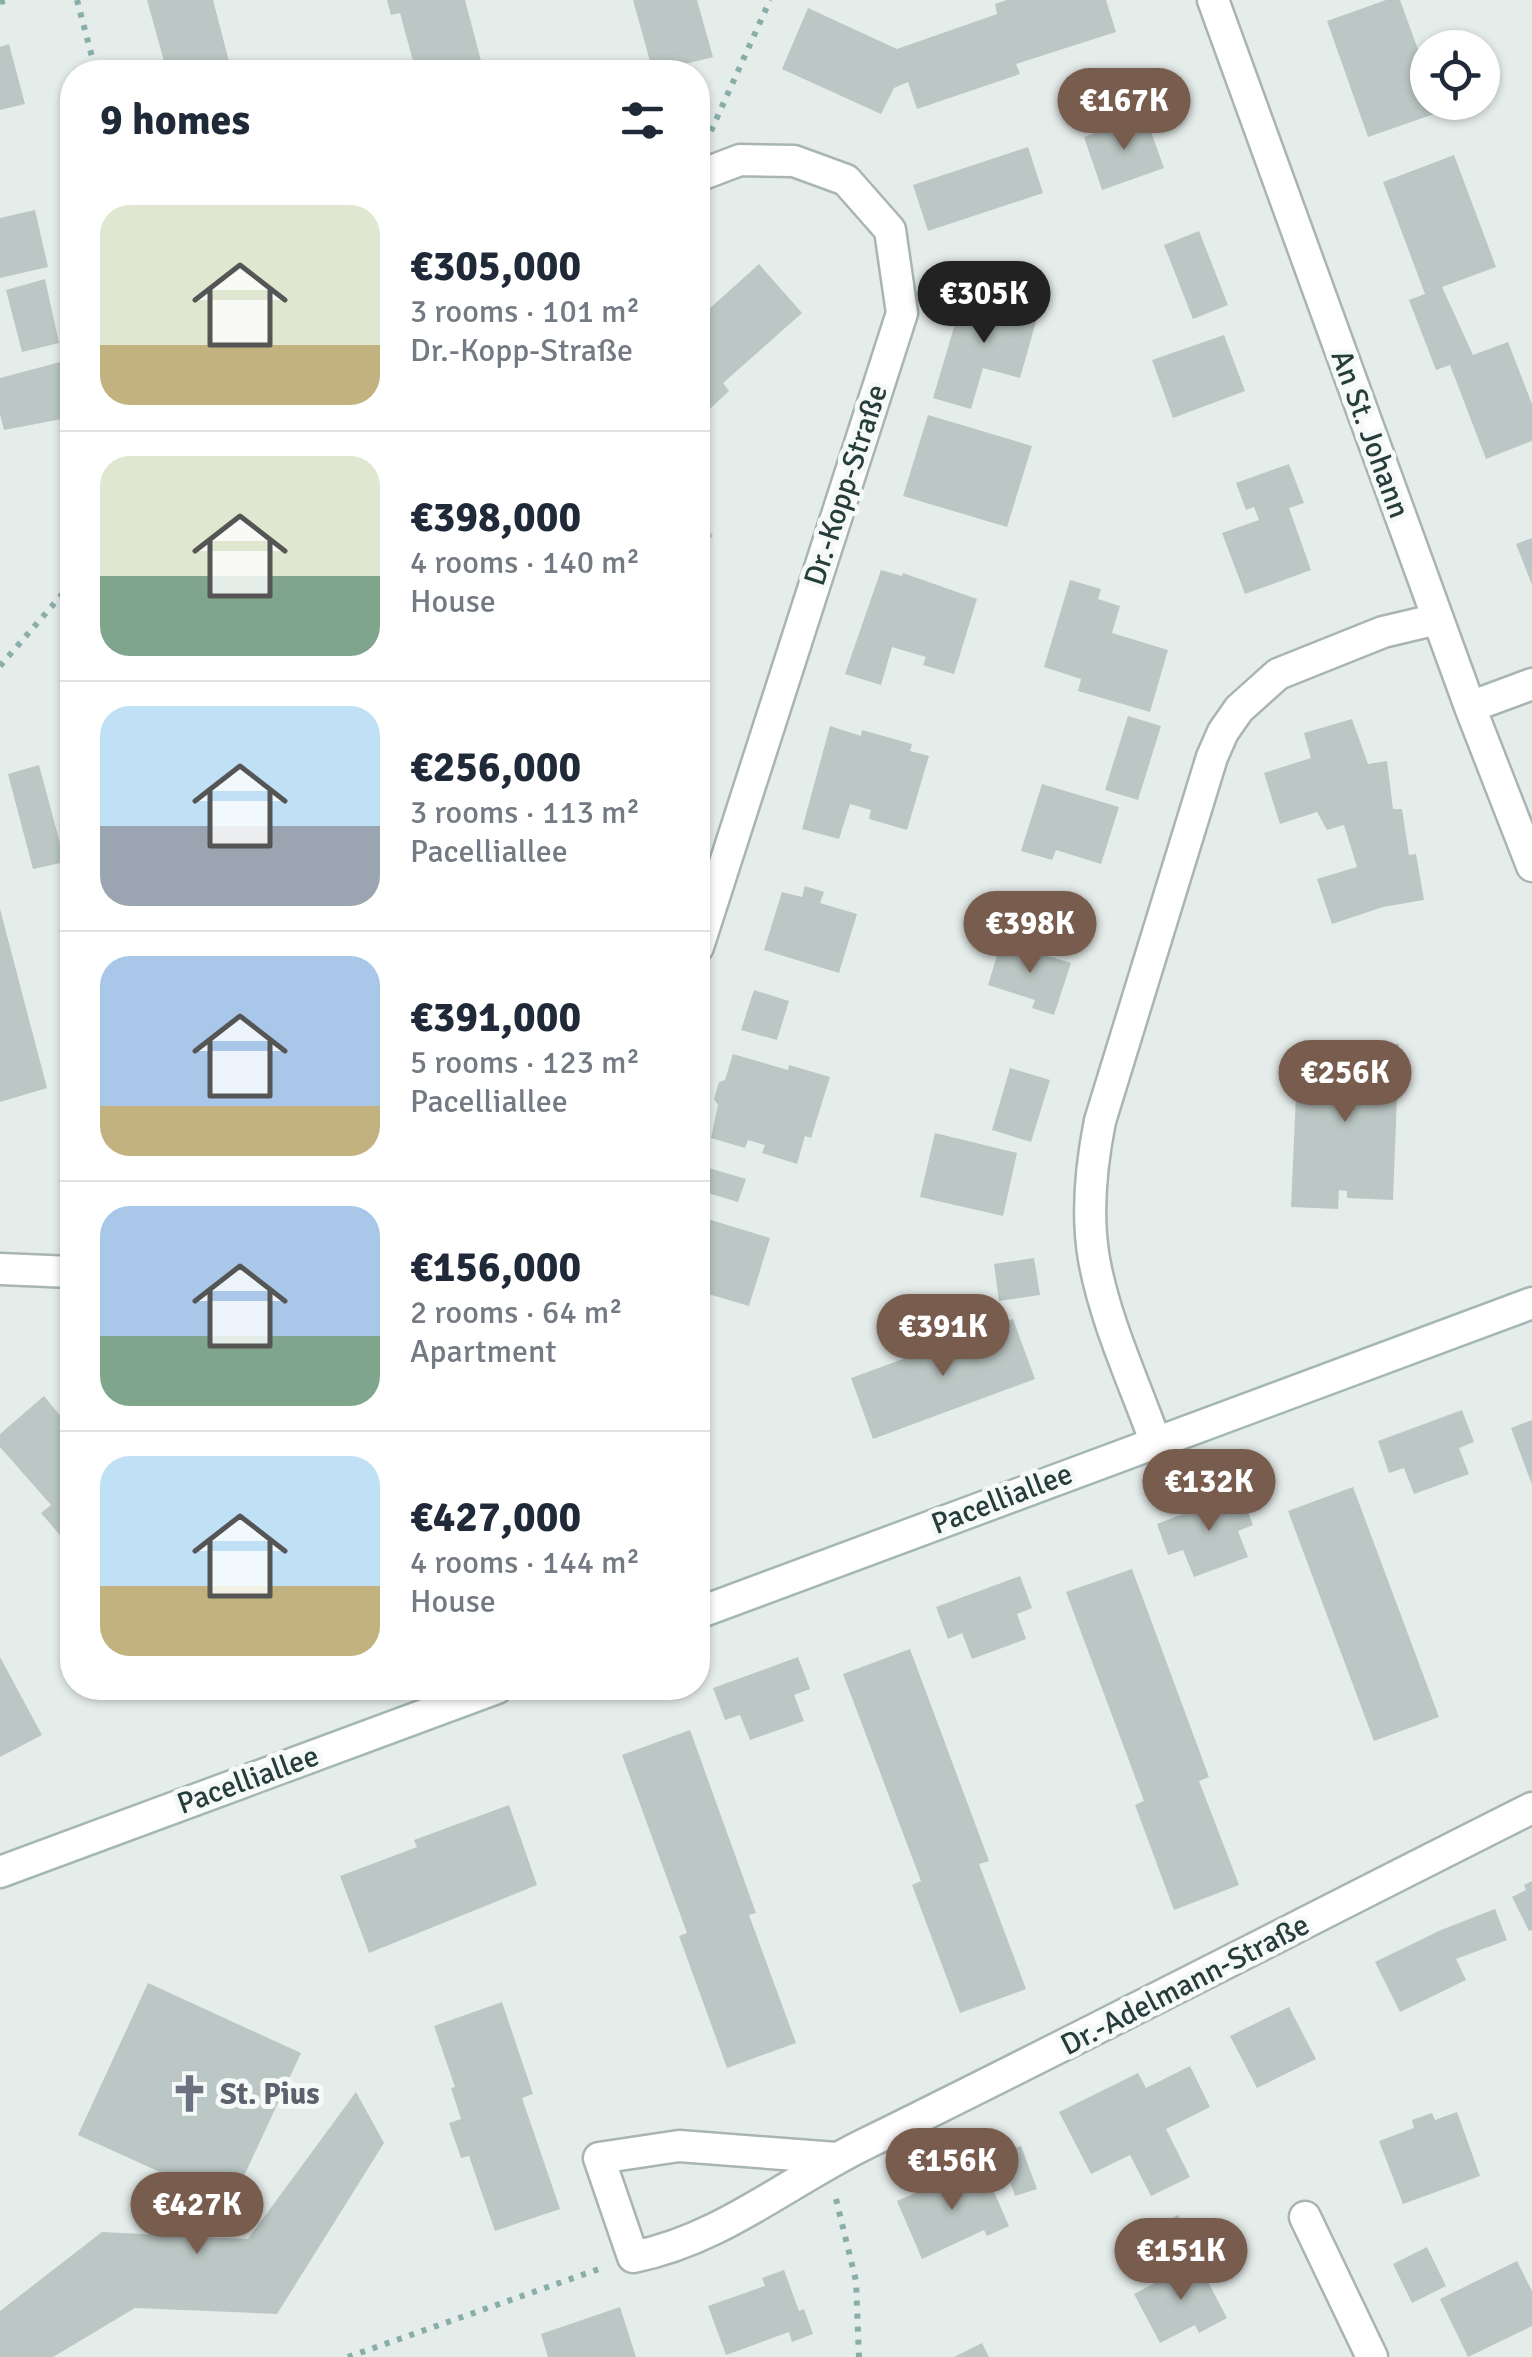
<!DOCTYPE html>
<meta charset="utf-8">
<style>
:root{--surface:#fff;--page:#f6f6f7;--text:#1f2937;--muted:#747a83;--line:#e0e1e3;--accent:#785d4e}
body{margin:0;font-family:Signika,sans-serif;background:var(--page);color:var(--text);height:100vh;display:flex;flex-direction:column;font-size:38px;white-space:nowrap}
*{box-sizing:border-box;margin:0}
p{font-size:32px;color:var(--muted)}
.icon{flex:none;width:55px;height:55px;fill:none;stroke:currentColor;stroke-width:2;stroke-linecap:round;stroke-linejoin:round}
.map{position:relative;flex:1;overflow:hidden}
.panel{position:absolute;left:60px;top:60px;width:650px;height:1640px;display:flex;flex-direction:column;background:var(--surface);border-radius:40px;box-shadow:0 2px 8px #0004}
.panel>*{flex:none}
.tools{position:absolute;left:1410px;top:30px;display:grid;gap:20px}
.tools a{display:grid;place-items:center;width:90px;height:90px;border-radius:50%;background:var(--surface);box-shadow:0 2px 8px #0004;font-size:50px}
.price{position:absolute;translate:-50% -85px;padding:0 22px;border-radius:35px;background:var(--accent);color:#fff;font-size:32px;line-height:65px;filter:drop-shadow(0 2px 5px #0008)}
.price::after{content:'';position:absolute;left:50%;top:60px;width:30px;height:22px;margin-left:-15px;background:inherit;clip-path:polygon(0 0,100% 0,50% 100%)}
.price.on{background:#222;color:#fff}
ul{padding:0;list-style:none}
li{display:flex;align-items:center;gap:30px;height:250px;padding:0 40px}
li+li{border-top:2px solid var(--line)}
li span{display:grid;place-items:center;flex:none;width:280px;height:200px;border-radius:30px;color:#555}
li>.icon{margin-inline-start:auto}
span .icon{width:120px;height:120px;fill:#fffc;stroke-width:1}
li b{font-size:42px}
h2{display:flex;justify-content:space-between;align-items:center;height:120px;padding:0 40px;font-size:42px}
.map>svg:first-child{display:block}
.building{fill:#bbc7c4}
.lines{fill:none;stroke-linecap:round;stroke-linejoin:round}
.street-casing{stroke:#a8b5b2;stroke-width:35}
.secondary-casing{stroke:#a4b7b4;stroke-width:35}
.path{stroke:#89ada8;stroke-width:6;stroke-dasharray:5 8;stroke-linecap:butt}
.street{stroke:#fff;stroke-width:30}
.secondary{stroke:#fff;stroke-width:30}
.labels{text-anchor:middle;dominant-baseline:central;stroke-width:10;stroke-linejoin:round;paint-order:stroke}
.street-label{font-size:30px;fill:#263d3a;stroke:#f5f9f8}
.worship-label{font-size:30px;font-weight:bold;fill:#5b616d;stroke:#f5f9f8;text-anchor:start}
</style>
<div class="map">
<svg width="1532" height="2357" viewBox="0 0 1532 2357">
<rect width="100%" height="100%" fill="#e5edeb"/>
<path class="building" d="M147 0H213L231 69 220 72H167Z
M387 0H465L484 72H416L400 13 391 15Z
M633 0H697L713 57 653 72Z
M1007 0H1106L1116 32 1016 64 1020 74 917 109 908 82 894 88 881 114 782 69 808 8 897 49 997 14 995 4Z
M1386 0H1400L1428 77V102H1436L1440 112 1368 137 1327 21Z
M9 44 25 104 0 110V47Z
M1145 115 1164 168 1102 190 1084 137Z
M1028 147 1043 193 928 231 913 185Z
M1454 155 1496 267 1442 287 1473 355 1508 342 1532 404V441L1486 459 1450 365 1436 370 1409 300 1425 294 1383 182Z
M35 210 48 267 0 278V218Z
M1199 231 1228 305 1193 319 1164 245Z
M759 264 802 313 723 383 729 391 698 420V319Z
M45 279 59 343 22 352 6 290Z
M965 290 1039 311 1020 378 983 368 971 409 933 398Z
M1224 335 1245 391 1173 418 1152 360Z
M64 361 72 395V417L4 430 0 414V378Z
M928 415 1032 446 1007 527 903 496Z
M1289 464 1304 503 1289 508 1311 570 1245 594 1222 533 1259 520 1254 507 1246 510 1236 483Z
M698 518 713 536 698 549Z
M1532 538V585L1516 544Z
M881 570 902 576 903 573 977 599 954 674 923 665 926 657 892 647 881 685 845 674Z
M1070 580 1101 589 1098 599 1120 606 1112 633 1168 650 1150 712 1078 691 1081 679 1044 667Z
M1128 716 1161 726 1138 800 1105 790Z
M1352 719 1368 764 1387 761 1393 809H1402L1409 855 1416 854 1424 900 1383 907 1332 924 1317 879 1357 867 1344 825 1327 830 1317 812 1280 824 1264 773 1311 758 1304 733Z
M830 726 861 736 862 730 912 744 910 751 929 756 907 830 869 819 871 810 850 804 839 839 802 829Z
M39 765 65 862 33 869 8 774Z
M1042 784 1119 807 1101 864 1056 850 1052 860 1021 851Z
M805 886 824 892 820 903 857 914 839 973 764 950 782 892 802 897Z
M0 909 47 1088 0 1102Z
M1001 942 1071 963 1054 1015 1032 1008 1035 1000 988 985Z
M754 990 789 1001 777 1040 741 1030Z
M1352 1042 1399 1044 1393 1200 1347 1198V1191L1339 1190 1338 1209 1291 1207 1298 1049 1342 1050V1060H1351Z
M733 1054 788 1070 789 1065 830 1077 811 1138 805 1136 797 1164 762 1153 765 1145 748 1140 745 1148 711 1138 718 1105 714 1099 719 1082 725 1080Z
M1010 1068 1050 1080 1031 1142 992 1130Z
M935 1133 1017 1153 1003 1216 920 1197Z
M699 1165 746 1179 738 1202 698 1190Z
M698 1216 770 1238 749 1306 698 1291Z
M1034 1258 1040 1295 999 1301 994 1264Z
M1013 1319 1035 1379 873 1439 851 1378Z
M44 1396 72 1430V1549L41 1513 51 1505 0 1447V1434Z
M1462 1410 1474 1442 1459 1448 1469 1474 1414 1494 1404 1468 1389 1473 1378 1441Z
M1532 1420V1485L1511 1428Z
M1353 1487 1439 1717 1374 1741 1288 1511Z
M1240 1492 1253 1525 1238 1531 1248 1557 1194 1577 1183 1550 1168 1555 1157 1524Z
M1132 1569 1209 1777 1199 1781 1239 1885 1174 1910 1135 1805 1144 1801 1066 1592Z
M1020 1576 1032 1608 1017 1614 1026 1639 972 1659 962 1633 948 1639 936 1607Z
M910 1649 989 1861 979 1864 1026 1989 960 2013 912 1885 921 1881 843 1674Z
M0 1657 42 1735 0 1757Z
M798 1657 810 1689 794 1695 804 1721 750 1740 740 1715 725 1720 713 1688Z
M690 1730 756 1913 749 1915 796 2043 727 2068 679 1936 687 1933 622 1755Z
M509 1805 537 1885 369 1953 340 1876 417 1847 414 1840Z
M1532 1881V1930L1529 1931 1512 1897 1526 1890 1524 1885Z
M1495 1909 1507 1940 1456 1959 1466 1980 1400 2012 1375 1962 1441 1930Z
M148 1983 301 2053 231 2204 78 2135Z
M502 2002 533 2094 522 2098 560 2209 495 2231 469 2156 461 2158 449 2123 461 2119 451 2088 455 2087 434 2026Z
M1289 2007 1316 2059 1257 2088 1230 2036Z
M1190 2066 1210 2107 1166 2129 1190 2177 1151 2196 1130 2155 1091 2174 1059 2112 1138 2073 1146 2088Z
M356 2092 384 2143 277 2314 135 2308 53 2357H0V2311L102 2232 248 2239Z
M1457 2112 1480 2176 1403 2204 1379 2141 1414 2128 1412 2120 1432 2113 1435 2120Z
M1021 2146 1037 2189 1015 2196 1000 2153Z
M984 2169 1009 2226 987 2236 984 2230 922 2259 897 2201 958 2174 961 2180Z
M1178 2215 1195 2249 1162 2266 1144 2232Z
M1427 2247 1446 2286 1412 2303 1393 2264Z
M1197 2261 1227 2318 1199 2333 1195 2325 1160 2343 1134 2294Z
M1517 2261 1532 2291V2326L1468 2357 1440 2299Z
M784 2270 799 2311 804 2309 813 2334 792 2342 789 2332 726 2355 708 2306 765 2286 762 2278Z
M620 2307 636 2357H548L541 2334Z
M982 2343 989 2357H954Z"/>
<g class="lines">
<defs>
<path id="street" d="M1213 0 1470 707 1532 866
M698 176 740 160 794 161 846 180 890 230 902 313 698 947
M1470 707 1532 684
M0 1269 72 1272
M1155 1441C1134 1382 1105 1321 1094 1259 1086 1213 1091 1166 1100 1121L1212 757 1223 732 1239 709 1278 674 1383 632 1438 619
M836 2158 679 2146 599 2158 633 2257C720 2240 786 2183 863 2145 1087 2035 1309 1920 1532 1808
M1305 2217 1372 2357"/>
<path id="secondary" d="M698 1613 1532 1303
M0 1872 497 1688"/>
</defs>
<use href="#street" class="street-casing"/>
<use href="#secondary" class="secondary-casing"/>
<path class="path" d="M77 0 96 72
M0 2 10 0
M711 131 770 0
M0 666 72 583
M836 2199 856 2281 859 2357
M348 2357 599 2269"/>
<use href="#street" class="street"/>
<use href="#secondary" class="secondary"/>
</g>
<defs>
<symbol id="church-bare" viewBox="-9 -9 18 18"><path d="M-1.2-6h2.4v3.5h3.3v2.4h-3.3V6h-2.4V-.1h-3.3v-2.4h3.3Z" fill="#6b7280" stroke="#f5f9f8" stroke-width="2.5" paint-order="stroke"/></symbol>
</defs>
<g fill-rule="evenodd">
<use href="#church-bare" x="162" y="2066" width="55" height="55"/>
</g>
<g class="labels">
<g class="street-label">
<text transform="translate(1370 434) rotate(70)">An St. Johann</text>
<text transform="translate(846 485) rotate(-72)">Dr.-Kopp-Straße</text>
<text transform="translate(1002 1499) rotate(-21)">Pacelliallee</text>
<text transform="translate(248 1780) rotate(-20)">Pacelliallee</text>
<text transform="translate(1185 1985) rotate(-27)">Dr.-Adelmann-Straße</text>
</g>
<g class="worship-label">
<text x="220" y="2094">St. Pius</text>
</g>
</g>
</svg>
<div class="tools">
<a><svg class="icon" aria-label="locate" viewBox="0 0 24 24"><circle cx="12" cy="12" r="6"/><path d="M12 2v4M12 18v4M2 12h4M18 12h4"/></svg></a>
</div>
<b class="price" style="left:1124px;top:153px">€167K</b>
<b class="price on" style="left:984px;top:346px">€305K</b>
<b class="price" style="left:1030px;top:976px">€398K</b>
<b class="price" style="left:1345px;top:1125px">€256K</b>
<b class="price" style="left:943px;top:1379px">€391K</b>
<b class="price" style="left:1209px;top:1534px">€132K</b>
<b class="price" style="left:952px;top:2213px">€156K</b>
<b class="price" style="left:197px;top:2257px">€427K</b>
<b class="price" style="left:1181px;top:2303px">€151K</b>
<section class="panel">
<h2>9 homes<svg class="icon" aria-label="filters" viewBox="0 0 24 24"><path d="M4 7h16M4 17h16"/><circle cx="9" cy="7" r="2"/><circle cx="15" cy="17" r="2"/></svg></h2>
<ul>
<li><span style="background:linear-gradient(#dfe7d0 70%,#c2b280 0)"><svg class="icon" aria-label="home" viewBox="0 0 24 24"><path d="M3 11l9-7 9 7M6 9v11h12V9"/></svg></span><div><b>€305,000</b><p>3 rooms · 101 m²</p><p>Dr.-Kopp-Straße</p></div></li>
<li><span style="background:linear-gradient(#dfe7d0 60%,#7fa58c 0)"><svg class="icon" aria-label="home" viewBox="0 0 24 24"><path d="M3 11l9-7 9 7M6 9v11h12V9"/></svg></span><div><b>€398,000</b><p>4 rooms · 140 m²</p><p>House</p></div></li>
<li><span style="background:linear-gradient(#bfe0f5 60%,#9aa5b1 0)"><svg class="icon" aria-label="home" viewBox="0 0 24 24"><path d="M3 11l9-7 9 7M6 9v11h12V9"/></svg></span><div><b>€256,000</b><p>3 rooms · 113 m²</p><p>Pacelliallee</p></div></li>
<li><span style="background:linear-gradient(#a9c7e8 75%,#c2b280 0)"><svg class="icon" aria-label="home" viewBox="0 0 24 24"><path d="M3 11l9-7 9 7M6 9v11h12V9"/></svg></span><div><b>€391,000</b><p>5 rooms · 123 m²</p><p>Pacelliallee</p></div></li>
<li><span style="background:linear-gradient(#a9c7e8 65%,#7fa58c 0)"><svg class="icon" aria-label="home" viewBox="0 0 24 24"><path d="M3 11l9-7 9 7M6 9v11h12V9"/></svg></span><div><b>€156,000</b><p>2 rooms · 64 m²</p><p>Apartment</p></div></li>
<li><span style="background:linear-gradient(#bfe0f5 65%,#c2b280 0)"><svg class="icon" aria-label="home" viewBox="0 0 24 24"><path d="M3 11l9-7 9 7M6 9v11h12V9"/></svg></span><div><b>€427,000</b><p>4 rooms · 144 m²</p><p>House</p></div></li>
</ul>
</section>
</div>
